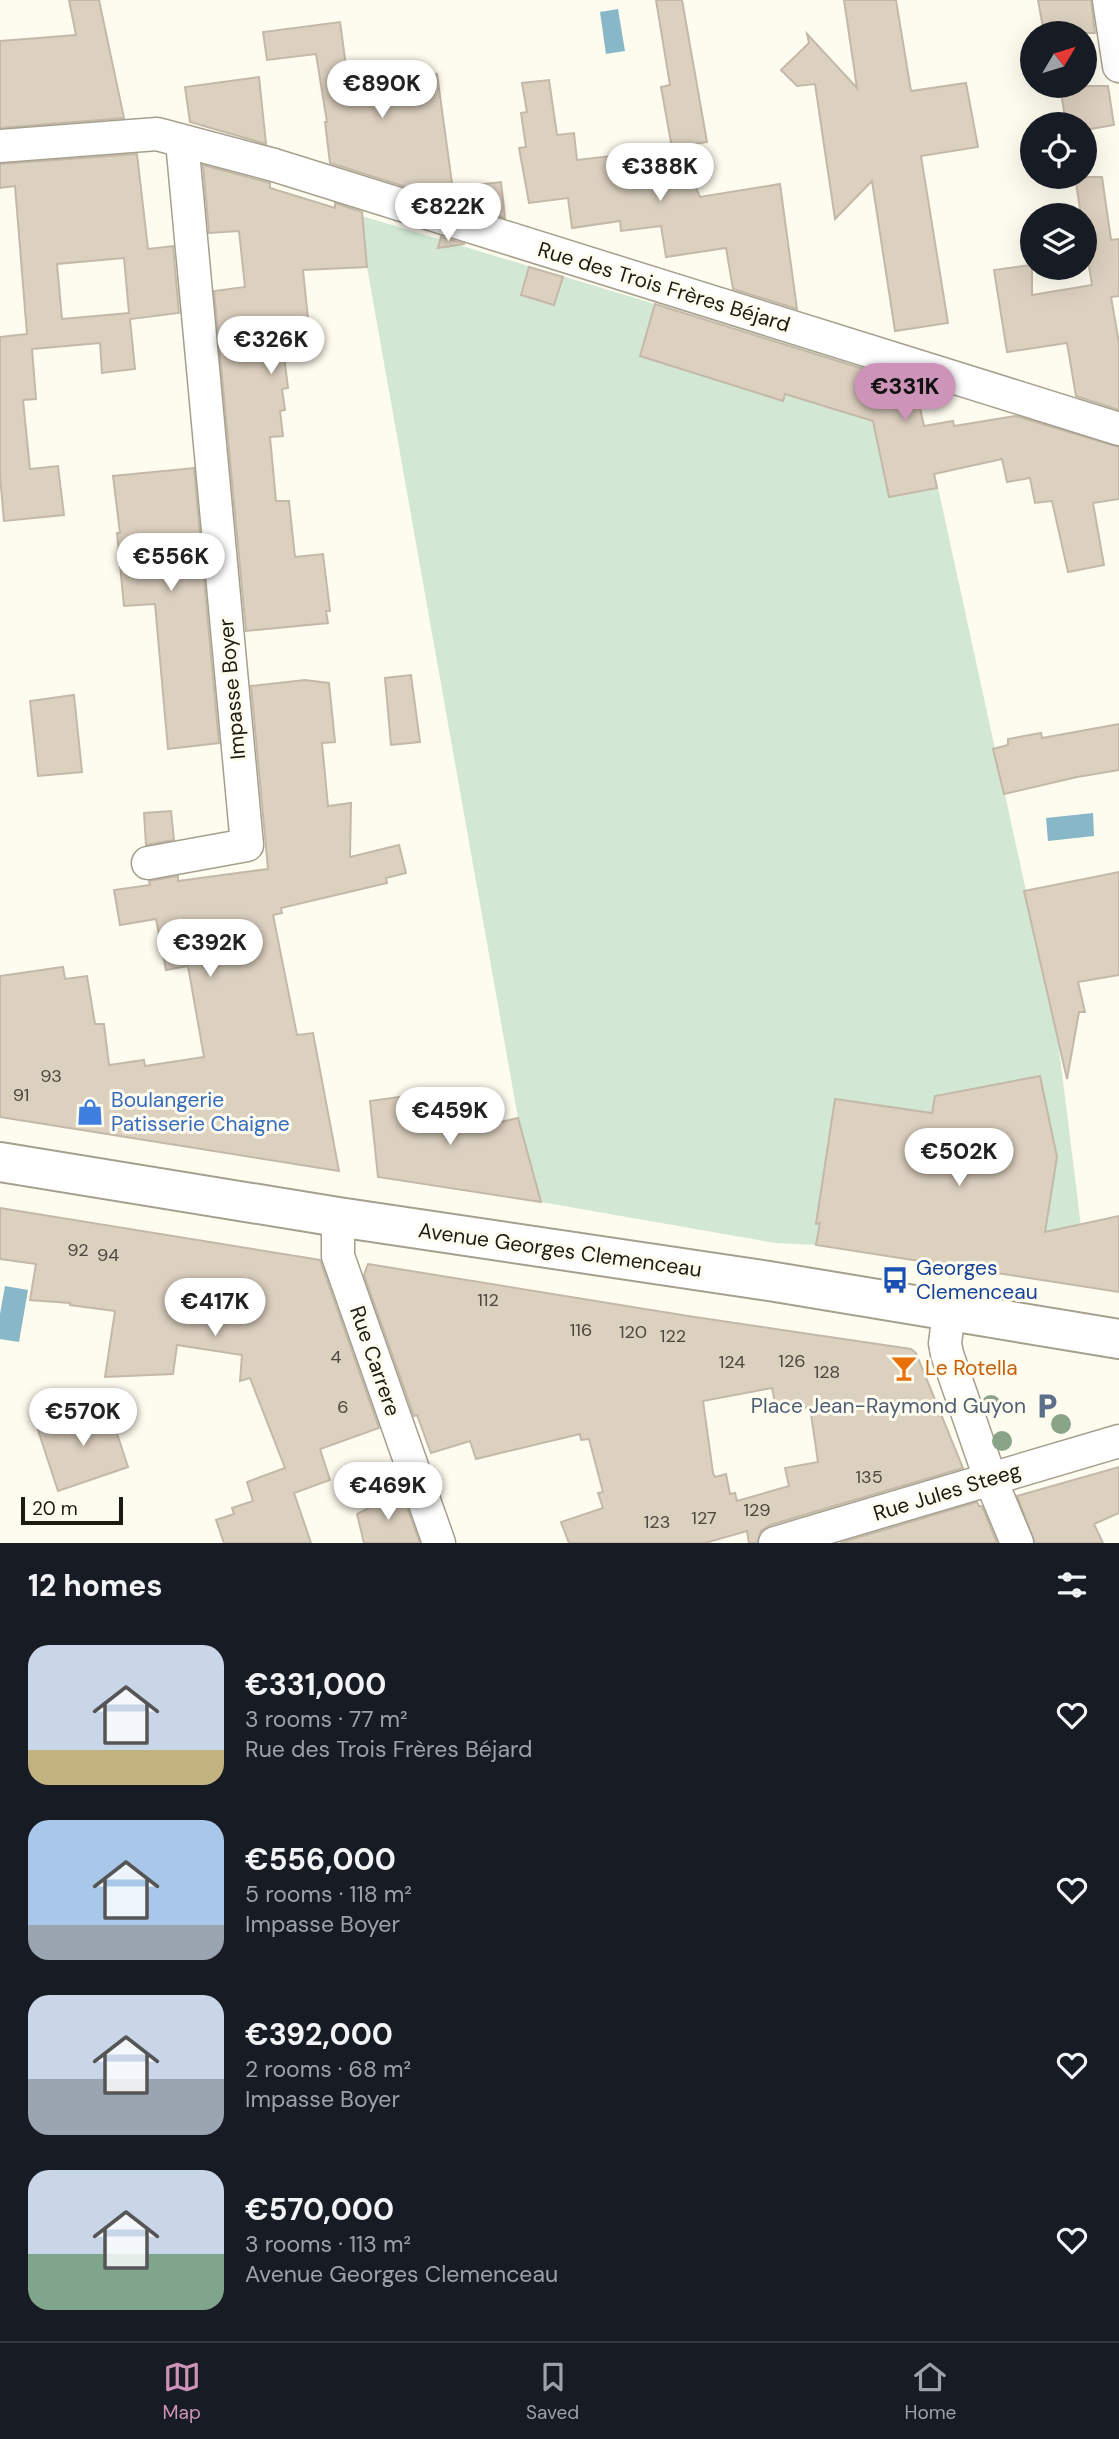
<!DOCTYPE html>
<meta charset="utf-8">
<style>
:root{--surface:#171b24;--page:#20242c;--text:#f1f3f6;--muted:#9ea1a6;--line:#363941;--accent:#cd93b8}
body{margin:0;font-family:"DM Sans",sans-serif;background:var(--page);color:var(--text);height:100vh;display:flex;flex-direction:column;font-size:26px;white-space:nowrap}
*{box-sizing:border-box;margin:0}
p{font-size:23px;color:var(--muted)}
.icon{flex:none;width:38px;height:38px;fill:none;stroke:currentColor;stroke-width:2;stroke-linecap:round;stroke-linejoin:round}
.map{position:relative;height:1543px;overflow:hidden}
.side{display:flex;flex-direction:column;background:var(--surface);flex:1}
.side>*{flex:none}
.needle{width:46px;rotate:52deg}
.fabs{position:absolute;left:1020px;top:21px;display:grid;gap:14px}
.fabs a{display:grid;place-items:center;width:77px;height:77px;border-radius:50%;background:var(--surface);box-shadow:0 7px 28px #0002;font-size:35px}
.scale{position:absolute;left:21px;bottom:18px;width:102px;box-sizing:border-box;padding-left:7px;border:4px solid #1c1a13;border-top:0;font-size:19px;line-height:24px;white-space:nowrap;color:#1c1a13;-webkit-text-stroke:5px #fefbef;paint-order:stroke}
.price{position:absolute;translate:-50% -60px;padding:0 16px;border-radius:24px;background:#fff;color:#222;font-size:23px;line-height:46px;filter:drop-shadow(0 2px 4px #0008)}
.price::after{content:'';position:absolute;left:50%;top:42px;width:21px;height:16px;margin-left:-10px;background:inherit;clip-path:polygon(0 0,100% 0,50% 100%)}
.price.selected{background:var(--accent);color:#111}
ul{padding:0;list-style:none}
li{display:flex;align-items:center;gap:21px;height:175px;padding:0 28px}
li span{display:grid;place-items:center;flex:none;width:196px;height:140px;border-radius:21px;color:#555}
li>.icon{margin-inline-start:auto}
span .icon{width:84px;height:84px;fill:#fffc;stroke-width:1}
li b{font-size:30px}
h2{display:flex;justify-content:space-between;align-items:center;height:84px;padding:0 28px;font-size:30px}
.tab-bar{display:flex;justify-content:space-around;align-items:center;height:98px;border-top:2px solid var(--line);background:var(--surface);font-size:19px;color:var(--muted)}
.tab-bar a{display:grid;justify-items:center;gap:4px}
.tab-bar .selected{color:var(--accent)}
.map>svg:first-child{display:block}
.green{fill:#d2e8d4}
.water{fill:#88b7c7}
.building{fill:#dcd0bf;stroke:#c4b9a8;stroke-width:2;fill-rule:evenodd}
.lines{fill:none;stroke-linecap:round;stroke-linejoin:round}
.street-casing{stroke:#a59f8d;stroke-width:35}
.secondary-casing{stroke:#a59f8d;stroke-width:42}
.street{stroke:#fff;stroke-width:32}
.secondary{stroke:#fff;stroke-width:38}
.tree{fill:#8aa488}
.labels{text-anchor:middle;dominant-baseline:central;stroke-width:6;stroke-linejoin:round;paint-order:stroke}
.number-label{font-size:18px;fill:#4c483e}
.street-label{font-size:21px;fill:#1c1a13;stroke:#fefbef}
.shop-label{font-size:21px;fill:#366cbe;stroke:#fefbef;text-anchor:start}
.transit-label{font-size:21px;fill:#164399;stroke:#fefbef;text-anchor:start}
.food-label{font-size:21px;fill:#c56008;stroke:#fefbef;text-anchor:start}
.service-label{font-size:21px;fill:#4e5e75;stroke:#fefbef;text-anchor:end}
</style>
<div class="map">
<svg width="1119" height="1543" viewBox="0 0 1119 1543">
<rect width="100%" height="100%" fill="#fefbef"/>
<path class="green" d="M362 216 915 382 1057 1033 1083 1242 998 1273 816 1245 775 1243 541 1202 518 1118 367 267Z"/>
<path class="water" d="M618 9 625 51 606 54 600 12Z
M1093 813 1094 836 1048 841 1046 818Z
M5 1286 28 1290 19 1342 0 1339V1314Z"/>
<path class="building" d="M69 0H99L124 118 0 128V41L76 35Z
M656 0H682L707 142 672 148 661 87 670 85Z
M844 0H896L911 91 966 83 978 147 921 156 948 323 895 331 872 181 835 219 815 84 797 86 781 70 809 43 807 34 857 88Z
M1038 0H1091L1095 33H1044Z
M340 22 347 74 384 70 386 82 437 74 454 198 458 187 501 182 505 218 330 163 325 122H327L316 54 267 60 263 32Z
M259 77 266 144 190 122 185 87Z
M549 80 557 135 574 133 577 160 611 156 612 168 682 157 700 197 780 184 797 309 733 289 726 248 666 257 661 226 621 231 620 221 572 228 568 198 529 203 519 148 526 147 521 113 527 112 522 83Z
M1060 86H1108L1114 125 1085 130V124H1066Z
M137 154 148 249 173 246 179 313 130 319 135 369 102 373 100 343 32 349 36 399 23 400 30 469 58 466 64 515 4 521 0 476V337L27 334 15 186 0 188V164ZM124 258 129 313 62 319 57 264Z
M203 165 270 183V188L335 208V203L362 212 367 267 303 270 310 338 282 340 288 388 282 389 285 410 280 411 283 436 270 437 276 501H289L295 557 323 554 330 611H326L328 623 246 631 214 291 245 287 239 231 209 233Z
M1075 177H1102L1111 240 1119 239V296L1111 297 1119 343V410L1076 396 1067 343 1007 352 994 270 1032 265V295L1092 285 1085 241V215H1081Z
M441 237 465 244 438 248Z
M529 267 563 277 554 305 521 295Z
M655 304 915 385 924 426 953 421 954 426 1015 416 1119 447V499L1093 503 1104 565 1068 572 1052 501 1035 503 1030 478 1007 482 1002 459 934 474 937 488 889 497 873 421 785 394 783 401 640 356Z
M194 468 219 743 168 749 155 604 124 606 117 533H120L113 476Z
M411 675 420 742 391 745 385 678Z
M305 680 329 683 335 742 322 743 328 806 351 803 350 857 399 845 406 873 386 878 387 883 281 908 282 913 273 915 297 1035 313 1033 339 1171 0 1117V976L63 967 65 979 87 976 95 1024H104L109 1065 144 1060 145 1066 204 1057 188 966 166 970 156 919 120 925 114 890 150 885 149 881 178 876V881L268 869 251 686Z
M74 695 82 772 38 776 30 701Z
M1119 724V770L1077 777 1004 794 993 749 1008 745V739L1041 733 1042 738Z
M171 811 174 840 146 845 144 813Z
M1119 872V975L1078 982 1085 1012H1079L1067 1079 1024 891Z
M1040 1076 1057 1157 1045 1232 1119 1216V1292L816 1245 820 1223 816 1224 835 1099 932 1113 935 1096Z
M448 1090 450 1098 454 1097 457 1115 481 1109 484 1126 518 1118 541 1202 378 1177 370 1101Z
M0 1208 320 1260 379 1428 320 1449 330 1480 294 1493 311 1543H224L216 1520 234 1514 232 1508 253 1501 247 1482 285 1468 250 1378 240 1381 242 1355 177 1345 173 1374 105 1377 115 1311 70 1305V1303L30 1300 36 1264 0 1259Z
M368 1264 688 1316 911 1349 916 1353 963 1468 770 1525 761 1531 757 1543H749L747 1531 705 1543H569L561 1522 603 1508 598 1493 603 1492 589 1439 581 1440 580 1434 476 1459 470 1441 431 1453 417 1415 414 1416 364 1275ZM772 1388 777 1412 810 1407 818 1462 785 1468 789 1486 737 1501 735 1493 730 1494 726 1474 715 1477 713 1473 703 1401Z
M108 1406 128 1467 58 1491 38 1430Z
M1119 1467V1513L1094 1524 1103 1543H1035L1017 1496Z
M401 1491 420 1543H364L357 1514Z
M977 1502 979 1506H982L997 1543H840Z"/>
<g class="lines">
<defs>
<path id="street" d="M1109 0 1119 66
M0 146 157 134 274 165 1119 429
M148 863 247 845 182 141
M338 1217V1256L439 1543
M949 1313 945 1343 947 1354 990 1478 1017 1543
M775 1543 1119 1441"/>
<path id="secondary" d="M0 1162 338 1217 769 1281 1119 1339"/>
</defs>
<use href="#street" class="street-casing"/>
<use href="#secondary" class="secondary-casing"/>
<use href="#street" class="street"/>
<use href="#secondary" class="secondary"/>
</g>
<g class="tree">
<circle cx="991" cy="1405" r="10"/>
<circle cx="1061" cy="1424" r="10"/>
<circle cx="1002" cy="1441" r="10"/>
</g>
<defs>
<symbol id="shop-bare" viewBox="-9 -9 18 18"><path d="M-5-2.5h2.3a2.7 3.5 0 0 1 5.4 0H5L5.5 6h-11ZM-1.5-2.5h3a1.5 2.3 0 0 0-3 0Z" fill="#3f7fe0" stroke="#fefbef" stroke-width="2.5" paint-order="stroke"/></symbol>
<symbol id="bus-bare" viewBox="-9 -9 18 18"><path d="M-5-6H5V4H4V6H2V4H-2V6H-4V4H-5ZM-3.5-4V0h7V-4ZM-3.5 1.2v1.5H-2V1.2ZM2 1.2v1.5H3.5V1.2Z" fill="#1a4fb4" stroke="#fefbef" stroke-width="2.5" paint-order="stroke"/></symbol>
<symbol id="bar-bare" viewBox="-9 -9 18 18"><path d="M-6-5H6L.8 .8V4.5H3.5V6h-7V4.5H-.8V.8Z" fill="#e8710a" stroke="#fefbef" stroke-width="2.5" paint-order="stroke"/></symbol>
<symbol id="parking-bare" viewBox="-9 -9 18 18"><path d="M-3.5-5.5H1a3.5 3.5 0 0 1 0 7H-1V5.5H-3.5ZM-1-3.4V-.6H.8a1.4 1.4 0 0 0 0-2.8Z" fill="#5c6f8a" stroke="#fefbef" stroke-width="2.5" paint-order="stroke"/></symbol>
</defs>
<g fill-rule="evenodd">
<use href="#shop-bare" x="71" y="1093" width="38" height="38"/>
<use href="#bus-bare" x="876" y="1261" width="38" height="38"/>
<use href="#bar-bare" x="885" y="1349" width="38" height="38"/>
<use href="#parking-bare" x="1028" y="1387" width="38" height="38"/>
</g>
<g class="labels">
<g class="number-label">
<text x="51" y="1076">93</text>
<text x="21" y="1095">91</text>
<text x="78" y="1250">92</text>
<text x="108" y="1255">94</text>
<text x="488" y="1300">112</text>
<text x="581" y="1330">116</text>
<text x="633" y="1332">120</text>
<text x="673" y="1336">122</text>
<text x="336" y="1357">4</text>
<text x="792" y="1361">126</text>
<text x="732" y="1362">124</text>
<text x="827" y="1372">128</text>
<text x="343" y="1407">6</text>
<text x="869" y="1477">135</text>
<text x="757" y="1510">129</text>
<text x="704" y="1518">127</text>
<text x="657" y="1522">123</text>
</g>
<g class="street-label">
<text transform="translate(664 287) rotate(17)">Rue des Trois Frères Béjard</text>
<text transform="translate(232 689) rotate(-95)">Impasse Boyer</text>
<text transform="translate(560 1250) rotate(8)">Avenue Georges Clemenceau</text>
<text transform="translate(375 1361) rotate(71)">Rue Carrere</text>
<text transform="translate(947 1492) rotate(-17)">Rue Jules Steeg</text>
</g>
<g class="shop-label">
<text x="111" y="1100">Boulangerie<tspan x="111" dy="24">Patisserie Chaigne</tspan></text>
</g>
<g class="transit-label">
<text x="916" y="1268">Georges<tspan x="916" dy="24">Clemenceau</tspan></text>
</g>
<g class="food-label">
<text x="925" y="1368">Le Rotella</text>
</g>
<g class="service-label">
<text x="1026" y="1406">Place Jean-Raymond Guyon</text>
</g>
</g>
</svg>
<div class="fabs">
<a><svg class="needle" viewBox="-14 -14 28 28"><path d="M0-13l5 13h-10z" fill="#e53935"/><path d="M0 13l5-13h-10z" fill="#9ea1a6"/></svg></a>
<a><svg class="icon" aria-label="locate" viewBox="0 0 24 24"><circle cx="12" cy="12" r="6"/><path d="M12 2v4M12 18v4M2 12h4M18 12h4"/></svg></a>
<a><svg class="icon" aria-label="layers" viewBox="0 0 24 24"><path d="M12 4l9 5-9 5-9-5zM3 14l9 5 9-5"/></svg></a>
</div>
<div class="scale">20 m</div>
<b class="price" style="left:382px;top:120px">€890K</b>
<b class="price" style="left:660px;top:203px">€388K</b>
<b class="price" style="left:448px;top:243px">€822K</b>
<b class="price" style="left:271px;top:376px">€326K</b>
<b class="price selected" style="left:905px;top:423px">€331K</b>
<b class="price" style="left:171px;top:593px">€556K</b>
<b class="price" style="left:210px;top:979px">€392K</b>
<b class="price" style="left:450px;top:1147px">€459K</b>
<b class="price" style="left:959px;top:1188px">€502K</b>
<b class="price" style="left:215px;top:1338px">€417K</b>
<b class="price" style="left:83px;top:1448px">€570K</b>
<b class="price" style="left:388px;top:1522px">€469K</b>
</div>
<section class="side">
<h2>12 homes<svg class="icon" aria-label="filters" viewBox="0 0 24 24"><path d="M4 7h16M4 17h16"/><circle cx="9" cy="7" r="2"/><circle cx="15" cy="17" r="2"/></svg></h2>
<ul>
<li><span style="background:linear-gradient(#c9d6e8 75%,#c2b280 0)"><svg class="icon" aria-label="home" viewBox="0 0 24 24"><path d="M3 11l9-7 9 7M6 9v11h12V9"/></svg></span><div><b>€331,000</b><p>3 rooms · 77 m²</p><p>Rue des Trois Frères Béjard</p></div><svg class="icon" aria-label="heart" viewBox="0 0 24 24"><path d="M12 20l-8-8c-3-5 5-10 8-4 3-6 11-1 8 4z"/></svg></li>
<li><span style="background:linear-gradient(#a9c7e8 75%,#9aa5b1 0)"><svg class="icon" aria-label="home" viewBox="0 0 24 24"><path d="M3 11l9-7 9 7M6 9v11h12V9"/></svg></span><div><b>€556,000</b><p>5 rooms · 118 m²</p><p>Impasse Boyer</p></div><svg class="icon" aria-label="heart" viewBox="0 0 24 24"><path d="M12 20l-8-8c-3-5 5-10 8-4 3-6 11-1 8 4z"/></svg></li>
<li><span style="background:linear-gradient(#c9d6e8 60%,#9aa5b1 0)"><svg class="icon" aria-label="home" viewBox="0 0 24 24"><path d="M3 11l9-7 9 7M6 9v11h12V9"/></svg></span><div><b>€392,000</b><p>2 rooms · 68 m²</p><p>Impasse Boyer</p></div><svg class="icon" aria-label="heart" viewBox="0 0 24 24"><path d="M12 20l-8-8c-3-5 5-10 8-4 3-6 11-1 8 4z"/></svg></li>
<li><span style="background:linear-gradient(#c9d6e8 60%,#7fa58c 0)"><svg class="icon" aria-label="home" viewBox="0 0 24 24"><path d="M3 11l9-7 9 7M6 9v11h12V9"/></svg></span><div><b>€570,000</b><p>3 rooms · 113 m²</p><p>Avenue Georges Clemenceau</p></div><svg class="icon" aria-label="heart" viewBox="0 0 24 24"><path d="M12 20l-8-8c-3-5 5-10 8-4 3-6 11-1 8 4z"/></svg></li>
</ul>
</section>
<nav class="tab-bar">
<a class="selected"><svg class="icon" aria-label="map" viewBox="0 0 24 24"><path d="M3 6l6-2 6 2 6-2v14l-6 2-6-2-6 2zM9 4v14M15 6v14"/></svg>Map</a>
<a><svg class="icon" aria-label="saved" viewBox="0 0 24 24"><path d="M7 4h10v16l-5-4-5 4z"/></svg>Saved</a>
<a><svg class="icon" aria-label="home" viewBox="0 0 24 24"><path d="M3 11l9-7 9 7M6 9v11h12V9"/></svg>Home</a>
</nav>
